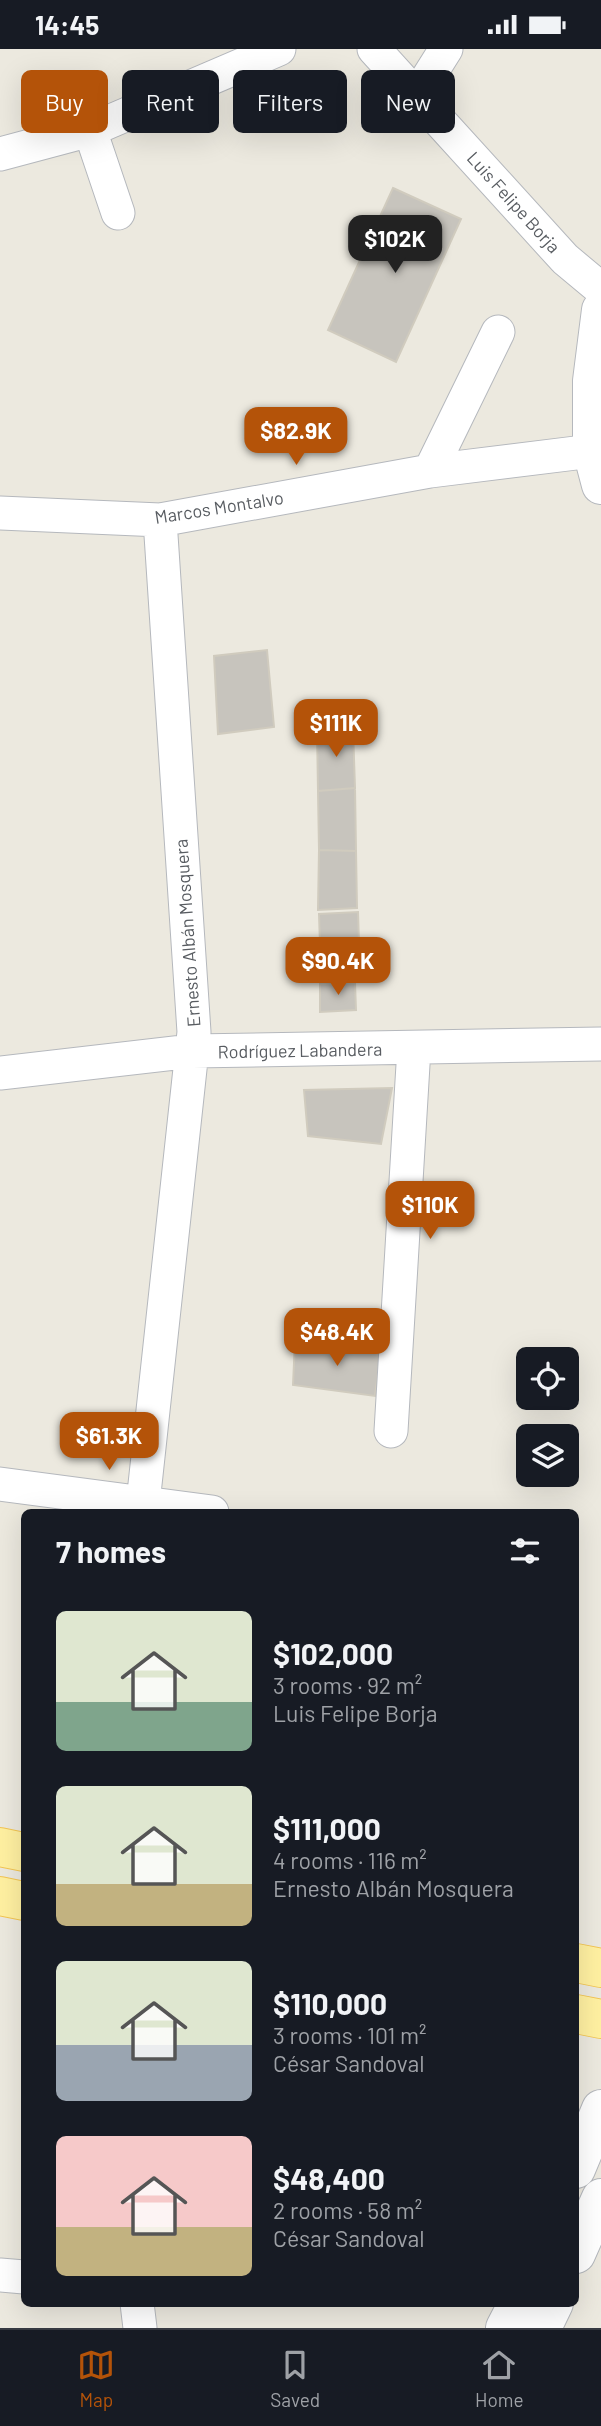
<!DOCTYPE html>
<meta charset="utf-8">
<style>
:root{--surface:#171b24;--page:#242831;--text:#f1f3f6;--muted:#9ea1a6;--line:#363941;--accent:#b45309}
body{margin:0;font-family:Barlow,sans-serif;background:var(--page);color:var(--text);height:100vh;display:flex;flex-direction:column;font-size:26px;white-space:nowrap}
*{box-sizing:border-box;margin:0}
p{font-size:23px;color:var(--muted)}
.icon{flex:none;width:38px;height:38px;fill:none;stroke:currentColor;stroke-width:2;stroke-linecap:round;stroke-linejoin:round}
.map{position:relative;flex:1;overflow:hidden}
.side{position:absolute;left:21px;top:1460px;width:558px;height:798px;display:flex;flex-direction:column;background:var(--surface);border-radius:10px;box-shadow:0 7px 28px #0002}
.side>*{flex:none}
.banner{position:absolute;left:21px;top:21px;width:560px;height:63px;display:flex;gap:14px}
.controls{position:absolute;left:516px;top:1298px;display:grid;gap:14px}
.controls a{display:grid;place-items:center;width:63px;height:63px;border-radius:10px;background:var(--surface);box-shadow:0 7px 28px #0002;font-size:35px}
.price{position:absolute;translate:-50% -60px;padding:0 16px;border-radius:14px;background:var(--accent);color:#fff;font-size:23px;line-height:46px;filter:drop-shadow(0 2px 4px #0008)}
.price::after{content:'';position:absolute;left:50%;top:42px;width:21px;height:16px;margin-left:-10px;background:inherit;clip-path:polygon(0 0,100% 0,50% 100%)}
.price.selected{background:#222;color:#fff}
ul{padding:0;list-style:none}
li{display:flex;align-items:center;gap:21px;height:175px;padding:0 35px}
li span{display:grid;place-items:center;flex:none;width:196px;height:140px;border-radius:10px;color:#555}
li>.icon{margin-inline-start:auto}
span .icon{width:84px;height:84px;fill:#fffc;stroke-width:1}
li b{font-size:30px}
h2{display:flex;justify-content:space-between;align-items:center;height:84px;padding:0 35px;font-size:30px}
.tag{padding:0 24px;border-radius:10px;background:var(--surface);box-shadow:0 7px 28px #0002;font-size:24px;line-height:63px}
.tag.selected{background:var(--accent);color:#fff}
.status{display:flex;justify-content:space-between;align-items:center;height:49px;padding:0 35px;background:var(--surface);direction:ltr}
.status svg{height:19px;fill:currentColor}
.tab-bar{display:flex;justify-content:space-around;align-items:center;height:98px;border-top:2px solid var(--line);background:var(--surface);font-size:19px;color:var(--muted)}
.tab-bar a{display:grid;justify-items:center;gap:4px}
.tab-bar .selected{color:var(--accent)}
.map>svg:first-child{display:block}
.building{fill:#c7c4bd;stroke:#d0cbbe;stroke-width:2}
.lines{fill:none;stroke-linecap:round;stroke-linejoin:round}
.minor-casing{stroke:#b5b8bd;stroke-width:35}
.tertiary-casing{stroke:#b5b8bd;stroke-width:40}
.primary-casing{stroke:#f3c552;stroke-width:40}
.minor{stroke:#fff;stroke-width:33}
.tertiary{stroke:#fff;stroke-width:38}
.primary{stroke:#fff0a1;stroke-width:38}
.labels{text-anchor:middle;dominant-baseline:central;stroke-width:5;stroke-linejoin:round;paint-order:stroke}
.street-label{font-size:18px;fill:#585c61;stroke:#fff}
</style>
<div class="status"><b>14:45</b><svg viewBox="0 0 49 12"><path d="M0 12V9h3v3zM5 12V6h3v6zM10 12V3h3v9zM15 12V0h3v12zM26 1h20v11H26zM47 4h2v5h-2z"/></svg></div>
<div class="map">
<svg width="601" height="2279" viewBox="0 0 601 2279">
<rect width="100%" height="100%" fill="#ece9df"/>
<path class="building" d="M393 139 461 170 396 313 328 281Z
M267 601 274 678 218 685 214 607Z
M317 679 353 681 355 739 318 742Z
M355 739 356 802 319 801 318 742Z
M319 801 356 802 357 859 318 861Z
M358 863 360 926 321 927 319 865Z
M355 934 356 961 320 963V935Z
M392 1039 381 1095 308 1087 304 1041Z
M295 1292 381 1300 375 1347 293 1336Z"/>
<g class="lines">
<defs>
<path id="minor" d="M374 0 565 210 601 240
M417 46 446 0
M90 81 118 164
M0 105 90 81 279 0
M430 422 498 283
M0 464 160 471 430 422 592 402 601 398
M0 1024 192 1002 601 995
M391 1382 414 999
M0 1435 212 1463
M142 1463 194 983 160 471
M0 2226 24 2228
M137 2254 140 2279"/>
<path id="tertiary" d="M601 261 592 332V402L601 436
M576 2120 601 2060
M576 2205 601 2149
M505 2279 518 2254
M542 2279 554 2254"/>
<path id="primary" d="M0 1798 24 1803
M0 1847 24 1852
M576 1914 601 1919
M576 1965 601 1970"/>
</defs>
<use href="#minor" class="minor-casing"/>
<use href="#tertiary" class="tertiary-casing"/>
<use href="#primary" class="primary-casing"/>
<use href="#minor" class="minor"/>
<use href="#tertiary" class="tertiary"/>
<use href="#primary" class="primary"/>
</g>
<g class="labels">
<g class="street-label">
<text transform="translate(514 153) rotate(48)">Luis Felipe Borja</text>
<text transform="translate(219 458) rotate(-9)">Marcos Montalvo</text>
<text transform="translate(187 884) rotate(-94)">Ernesto Albán Mosquera</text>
<text transform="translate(300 1001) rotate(-1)">Rodríguez Labandera</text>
</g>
</g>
</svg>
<div class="controls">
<a><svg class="icon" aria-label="locate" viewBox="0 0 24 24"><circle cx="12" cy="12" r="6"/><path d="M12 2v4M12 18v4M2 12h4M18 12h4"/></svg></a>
<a><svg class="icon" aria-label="layers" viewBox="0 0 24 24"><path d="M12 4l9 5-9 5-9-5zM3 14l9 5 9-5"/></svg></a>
</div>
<b class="price selected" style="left:395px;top:226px">$102K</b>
<b class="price" style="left:296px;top:418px">$82.9K</b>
<b class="price" style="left:336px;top:710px">$111K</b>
<b class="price" style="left:338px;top:948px">$90.4K</b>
<b class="price" style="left:430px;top:1192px">$110K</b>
<b class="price" style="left:337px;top:1319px">$48.4K</b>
<b class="price" style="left:109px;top:1423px">$61.3K</b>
<div class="banner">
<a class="tag selected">Buy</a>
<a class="tag">Rent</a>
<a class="tag">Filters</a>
<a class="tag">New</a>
</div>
<section class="side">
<h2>7 homes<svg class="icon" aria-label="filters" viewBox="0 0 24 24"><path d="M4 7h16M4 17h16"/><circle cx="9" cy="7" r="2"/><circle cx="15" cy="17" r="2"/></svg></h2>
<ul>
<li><span style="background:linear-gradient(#dfe7d0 65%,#7fa58c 0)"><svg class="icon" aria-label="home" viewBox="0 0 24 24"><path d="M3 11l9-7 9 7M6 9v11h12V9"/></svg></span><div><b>$102,000</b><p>3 rooms · 92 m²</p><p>Luis Felipe Borja</p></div></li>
<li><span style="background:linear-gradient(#dfe7d0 70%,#c2b280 0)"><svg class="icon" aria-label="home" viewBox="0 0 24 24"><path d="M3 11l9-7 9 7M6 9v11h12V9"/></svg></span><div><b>$111,000</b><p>4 rooms · 116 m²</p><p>Ernesto Albán Mosquera</p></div></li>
<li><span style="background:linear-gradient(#dfe7d0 60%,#9aa5b1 0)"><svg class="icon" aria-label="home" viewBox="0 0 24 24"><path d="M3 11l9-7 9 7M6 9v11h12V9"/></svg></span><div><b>$110,000</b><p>3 rooms · 101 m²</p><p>César Sandoval</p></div></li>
<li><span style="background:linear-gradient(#f6c9c9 65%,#c2b280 0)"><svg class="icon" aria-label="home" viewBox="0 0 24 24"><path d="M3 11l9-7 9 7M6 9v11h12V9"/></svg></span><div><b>$48,400</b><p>2 rooms · 58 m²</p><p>César Sandoval</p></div></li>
</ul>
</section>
</div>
<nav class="tab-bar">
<a class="selected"><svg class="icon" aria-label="map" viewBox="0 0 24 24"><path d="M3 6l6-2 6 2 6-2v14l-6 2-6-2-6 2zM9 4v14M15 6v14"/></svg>Map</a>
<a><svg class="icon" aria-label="saved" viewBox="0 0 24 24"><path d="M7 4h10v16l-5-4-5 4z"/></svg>Saved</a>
<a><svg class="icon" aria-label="home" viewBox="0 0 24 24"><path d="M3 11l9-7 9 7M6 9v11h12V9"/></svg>Home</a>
</nav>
